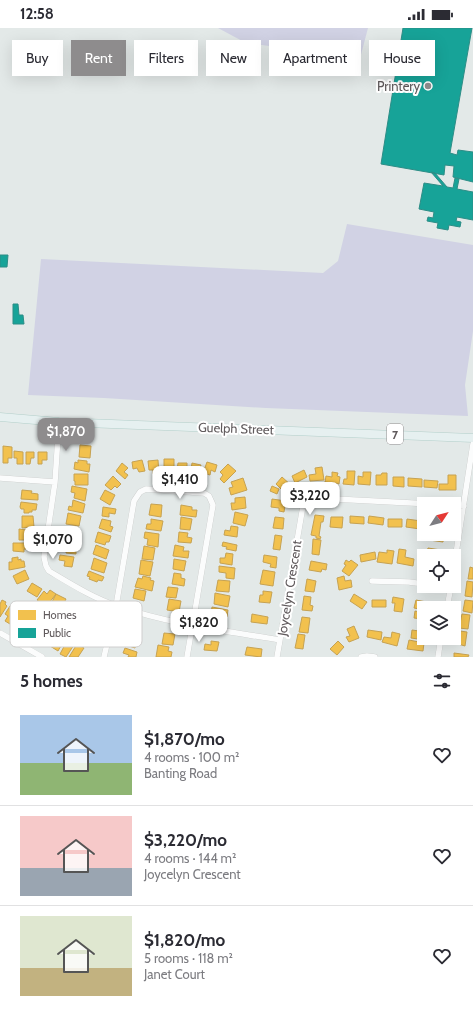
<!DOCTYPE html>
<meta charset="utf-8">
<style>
:root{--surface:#fff;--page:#f2f2f3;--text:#2b2b33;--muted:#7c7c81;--line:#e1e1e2;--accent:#8e8c8d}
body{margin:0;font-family:Cabin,sans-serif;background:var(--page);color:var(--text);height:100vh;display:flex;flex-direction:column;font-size:15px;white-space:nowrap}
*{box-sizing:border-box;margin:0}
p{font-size:13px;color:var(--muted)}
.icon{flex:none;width:22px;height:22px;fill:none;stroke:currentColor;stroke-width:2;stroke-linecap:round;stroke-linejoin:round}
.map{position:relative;height:629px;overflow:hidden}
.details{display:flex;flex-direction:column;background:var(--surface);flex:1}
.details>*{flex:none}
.hud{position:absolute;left:12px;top:12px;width:449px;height:36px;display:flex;gap:8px}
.needle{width:26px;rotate:54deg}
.tools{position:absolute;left:417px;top:469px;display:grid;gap:8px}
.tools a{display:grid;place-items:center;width:44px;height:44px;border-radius:0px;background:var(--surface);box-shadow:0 4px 16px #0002;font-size:20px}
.price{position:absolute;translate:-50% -34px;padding:0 9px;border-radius:8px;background:#fff;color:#222;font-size:13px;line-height:26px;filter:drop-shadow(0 1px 2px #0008)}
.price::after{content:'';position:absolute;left:50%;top:24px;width:12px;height:9px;margin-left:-6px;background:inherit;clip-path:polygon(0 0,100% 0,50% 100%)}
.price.on{background:var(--accent);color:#fff}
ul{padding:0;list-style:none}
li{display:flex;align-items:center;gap:12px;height:100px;padding:0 20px}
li+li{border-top:1px solid var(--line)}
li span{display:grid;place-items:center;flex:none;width:112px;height:80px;border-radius:0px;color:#555}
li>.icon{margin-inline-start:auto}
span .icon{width:48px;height:48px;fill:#fffc;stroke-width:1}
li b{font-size:17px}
h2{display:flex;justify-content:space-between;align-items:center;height:48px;padding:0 20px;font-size:17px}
.tag{padding:0 14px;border-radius:0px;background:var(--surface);box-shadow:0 4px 16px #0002;font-size:14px;line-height:36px}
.tag.on{background:var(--accent);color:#fff}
.status{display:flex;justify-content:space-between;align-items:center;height:28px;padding:0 20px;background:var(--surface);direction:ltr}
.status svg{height:11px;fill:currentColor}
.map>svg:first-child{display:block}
.green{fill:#d1d2e4}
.homes{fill:#f2c14e;stroke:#c6a252}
.public{fill:#17a398;stroke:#2d8d86}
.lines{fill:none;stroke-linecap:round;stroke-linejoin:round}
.street-casing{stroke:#c4c5c4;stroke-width:6}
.primary-casing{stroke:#b3cfca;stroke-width:9}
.street{stroke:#fbfcfc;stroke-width:5.5}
.primary{stroke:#e6f0f0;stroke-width:8}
.poi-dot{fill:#8e8c8d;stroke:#fff;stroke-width:1.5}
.labels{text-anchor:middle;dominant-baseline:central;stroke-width:4;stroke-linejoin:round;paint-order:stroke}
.shield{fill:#fff;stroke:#908c8d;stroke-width:1}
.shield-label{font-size:12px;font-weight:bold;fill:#605a5c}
.poi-label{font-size:13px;fill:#605a5c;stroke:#fff;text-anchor:end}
.street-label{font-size:13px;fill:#605a5c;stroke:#fff}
.key{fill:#fff;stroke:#cfcece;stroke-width:1}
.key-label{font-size:11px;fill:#605a5c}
</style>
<div class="status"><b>12:58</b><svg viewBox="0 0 49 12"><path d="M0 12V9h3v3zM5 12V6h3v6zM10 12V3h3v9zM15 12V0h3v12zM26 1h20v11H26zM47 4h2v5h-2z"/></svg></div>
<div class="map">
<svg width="473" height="629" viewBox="0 0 473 629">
<rect width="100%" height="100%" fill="#e3e9e8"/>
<path class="green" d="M218 0H368L358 38 315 24 246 15Z
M347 196 473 217V303L465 357 468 388 266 380 104 370 28 367 41 231 323 245 338 233Z"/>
<path class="homes" d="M80 417 91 418 90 430 79 429Z
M3 418 12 419V430H8V435H3Z
M14 423 23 424V436H17V430H14Z
M26 424H34V430H31L30 436H26Z
M38 424H47V432H42V436H38Z
M164 431H174V448H167V439H164Z
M78 432 87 433V436H90L89 444 74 441 75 434 78 435Z
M142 432 145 443 139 444 137 440 133 441 132 434Z
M158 432 159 446H153V442H149L148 433Z
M207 434 217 437 215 444 211 442 210 447 203 445Z
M122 435 128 440 124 444 128 447 125 451 116 443Z
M178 435H187V447L175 448V442H177Z
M192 435 201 437 199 444 196 443 195 449 190 448Z
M228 436 236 443 224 455 220 451 223 447 220 444Z
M322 439 324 452 310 453 309 447 316 446 315 440Z
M304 442 307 449 295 455 292 448Z
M347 443H355L354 457 343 456 344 451H347Z
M332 444 338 445 337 448 340 449 339 456 325 454 326 448 332 449Z
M363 444H371L370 457 358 456V448L363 449Z
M382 445H387V457H376V447H381Z
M74 446H88V457H75V453H74Z
M448 447H456V462H439V456H448Z
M113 448 121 456 117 460 115 458 111 462 105 457Z
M282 449 292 458 286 466 276 456Z
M393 449H404V459L393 458Z
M243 450 247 462 231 467 229 460 233 459 231 454Z
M408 450 422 451V459L408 458Z
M424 452 438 453 437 460 424 459Z
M72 458 87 461 85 473 74 470 75 465 71 464Z
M272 458 279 461 277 466 270 463Z
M22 462 32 463 31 465 38 466V472L21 471Z
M105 462 115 467 110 477 100 471Z
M245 469 246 480 232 482 231 475H235V470Z
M272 471 286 473 284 484 279 483V480L271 479Z
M73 472 85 476 83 485 68 482 69 478 72 479Z
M21 474 37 476 36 482H32V484H29V485H24V481H21L20 479Z
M151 476 162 477 161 489 149 487Z
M181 477 192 479V482H197L196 489 180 487Z
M103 479 116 481 115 486 109 485V489L102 488Z
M235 484 248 487 245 498 233 495Z
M68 485 81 488 79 498 66 496Z
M315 487 324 488 323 494H321L319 508 321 509 320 511 316 510V508L311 507Z
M22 488H33L34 499 22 500Z
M350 488 364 489V496L350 495Z
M369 488 384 490 383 497 368 495Z
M181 489 192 491 190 502 180 501Z
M275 489 284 490 283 501 273 500Z
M331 489H343L342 500 330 499Z
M102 491 111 493 110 498 113 499 111 504 99 500Z
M151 491 163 493 161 503 146 501 147 496H151Z
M388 491H402V499H388Z
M407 491 421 493 420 501 406 499Z
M231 498 238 499 237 509 224 507 225 502 230 503Z
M66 499 75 500 74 512 64 510Z
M19 501 26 502V506L31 507V512H19Z
M98 504 111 508 109 514H106L105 517 95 514Z
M145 504 159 506 158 519 147 517 148 511 144 510Z
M179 504 188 505 187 509 192 510 191 515 178 514Z
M430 506H444L443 514 429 512Z
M275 507 282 508 280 522 273 521Z
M313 511 321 512 319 527 312 526Z
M62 513 76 514V526L66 525 67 518H62Z
M223 514 237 517 236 523 226 521 227 519 222 518Z
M13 515H28V521H24V524L13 523Z
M96 517 109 522 106 531 93 526Z
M175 517 184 519 183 523H189L188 530 173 528Z
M144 518 155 520 153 532 142 531Z
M428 520 441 522 440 528H426Z
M399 521 406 522 405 529 414 531 413 538 397 535Z
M387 522 394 523 392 536 377 534 379 524 387 525Z
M375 524 376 531 361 534 360 527Z
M226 525 233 526 232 537 220 535V530H225Z
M60 527 74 529 72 539 64 538 65 533 59 532Z
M264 527 277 529 276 540 270 539 271 536 263 534Z
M18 529V532L21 531V533H24L25 539 9 542V534H12V530Z
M94 530 107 535 104 545 91 541Z
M174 531 186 533 184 543 173 541Z
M141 532 153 534 150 548 139 546Z
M346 532 349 534 351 532 358 537 349 548 342 543 346 537 344 536Z
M311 533 327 536 326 542 322 541 321 544 309 542Z
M219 538 235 540 234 551 226 550V545L219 544Z
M470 539 473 540V551H468Z
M25 542 29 551 17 556 13 548Z
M263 542 275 544 273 558 260 556Z
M89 543 104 549 102 553 98 552 97 554 89 551 90 549 87 548Z
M174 545 181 546V550L185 551 184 558 172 556Z
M143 548 151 550 150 552 154 553 152 563 135 559 138 550 142 551Z
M344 548 345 553 351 552 352 559 339 562 337 550Z
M307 551 316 553 314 564 305 563Z
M218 552 230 553 229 564 216 563Z
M467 553 473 554 472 569 465 568Z
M32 555 42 561 37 569 27 563Z
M168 559 178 560 176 570 166 569Z
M135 561 146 563 144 573 133 570Z
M50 562 56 566 46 579 37 572 44 563 47 566Z
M263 563 272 564 270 575 259 574 260 567H263Z
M215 565 230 568 228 579 214 576Z
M56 566 66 571 61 581 51 576Z
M354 566 367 574 362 581 350 573Z
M304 568 311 569 310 577 313 578 312 583 302 582Z
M393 569 404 571 402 584 394 583 395 575H392Z
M169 571 181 573 179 584 167 582Z
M2 572 6 574 5 576 7 578 0 589V576Z
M372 572H386V579H372Z
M416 572 432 575 431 580H424V582L414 580Z
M465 572 473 573 472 585 463 583Z
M10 578 18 583 10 596 5 593 8 588 5 586Z
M212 579 228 582 227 589 211 587Z
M415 583 424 585V596L421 595 422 591 414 590Z
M252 586 268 589 267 596 251 594Z
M462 586 470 587 468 601 459 600Z
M302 589 310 590 308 605 299 604Z
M354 598 359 610 349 614 346 609 350 608 347 601Z
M420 601H424L425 612 411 610 412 602 419 603Z
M368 602 382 604 381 612 367 609Z
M460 603 467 604 465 618 458 616Z
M58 604 66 609 58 623 50 618Z
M392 604 400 606 397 618 382 614 384 609 391 610Z
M164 605 175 606 173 617 162 616Z
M129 606 138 608 135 620 126 617Z
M298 606 305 607 303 621 295 620Z
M409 612 424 615 423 623 407 621Z
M67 613 74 617 66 629 60 626Z
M211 613 219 614 217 623 204 622 205 616 211 617Z
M338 613 344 619 337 627 330 621Z
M77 616 84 620 78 629H69Z
M158 617 169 619 168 623 172 624 171 629H156Z
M247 619 262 621 261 629 245 627Z
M125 620 137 624 136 629H128L129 627 123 625Z
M454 625 469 627 468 629H454Z"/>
<path class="public" d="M403 0H472L450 125 457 127 458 122 473 124V154L453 149 454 138 445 137 444 147 381 136Z
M431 144 435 145 447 159 453 160 455 150 459 151 457 161 473 164V192L457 189 456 193 461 194 460 199 449 197 448 202 437 200 438 195 427 193 428 189 433 190 434 184 419 181 424 155 443 158Z
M0 227H8L7 239H0Z
M13 276H18L19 287H23L24 296H13Z"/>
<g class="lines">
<defs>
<path id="street" d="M59 394 55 454 44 529 46 538 49 543C71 556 93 570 117 578 169 596 226 603 280 612
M0 450 55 454
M454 477 464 478
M454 538 473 416
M372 553 409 554 424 556
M434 558 450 561
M447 580 451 558
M0 605 42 629
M104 629 116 578 134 473 140 464 146 461 204 465 209 468 213 477 187 629
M277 629 303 478C306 473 309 471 315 470L431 476
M361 629 367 628 375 629
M438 629 441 610"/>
<path id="primary" d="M0 389 59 394 473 410"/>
</defs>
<use href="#street" class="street-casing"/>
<use href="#primary" class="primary-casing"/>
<use href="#street" class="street"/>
<use href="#primary" class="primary"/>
</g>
<circle class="poi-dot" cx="428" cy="58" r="4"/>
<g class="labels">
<rect class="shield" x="387" y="396" width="16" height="20" rx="3"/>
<g class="shield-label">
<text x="395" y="406">7</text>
</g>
<g class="poi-label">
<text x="420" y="58">Printery</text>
</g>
<g class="street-label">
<text transform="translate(236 400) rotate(2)">Guelph Street</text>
<text transform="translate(289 560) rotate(-81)">Joycelyn Crescent</text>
</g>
</g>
<rect x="10" y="573" width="132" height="46" rx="6" class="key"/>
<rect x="18" y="582" width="18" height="10" fill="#f2c14e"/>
<rect x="18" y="600" width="18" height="10" fill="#17a398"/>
<g class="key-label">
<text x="43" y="591">Homes</text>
<text x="43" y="609">Public</text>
</g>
</svg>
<div class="tools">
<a><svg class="needle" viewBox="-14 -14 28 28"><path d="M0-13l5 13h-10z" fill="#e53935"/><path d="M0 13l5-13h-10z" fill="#7c7c81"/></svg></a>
<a><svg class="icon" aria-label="locate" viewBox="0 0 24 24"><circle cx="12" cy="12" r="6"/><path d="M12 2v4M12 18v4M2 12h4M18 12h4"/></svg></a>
<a><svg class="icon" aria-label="layers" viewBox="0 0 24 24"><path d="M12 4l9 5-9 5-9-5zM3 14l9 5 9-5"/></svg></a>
</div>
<b class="price on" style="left:66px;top:424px">$1,870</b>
<b class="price" style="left:180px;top:472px">$1,410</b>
<b class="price" style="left:310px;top:488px">$3,220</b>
<b class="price" style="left:53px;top:532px">$1,070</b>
<b class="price" style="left:199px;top:615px">$1,820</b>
<div class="hud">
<a class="tag">Buy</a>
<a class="tag on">Rent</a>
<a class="tag">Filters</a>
<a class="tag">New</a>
<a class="tag">Apartment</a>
<a class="tag">House</a>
</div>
</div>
<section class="details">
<h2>5 homes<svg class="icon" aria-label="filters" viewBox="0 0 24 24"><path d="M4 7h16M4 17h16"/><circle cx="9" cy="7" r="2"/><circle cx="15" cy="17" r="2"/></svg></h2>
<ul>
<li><span style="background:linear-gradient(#a9c7e8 60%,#8fb573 0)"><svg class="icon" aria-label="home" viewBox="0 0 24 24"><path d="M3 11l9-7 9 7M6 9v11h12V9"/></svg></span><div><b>$1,870/mo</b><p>4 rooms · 100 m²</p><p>Banting Road</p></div><svg class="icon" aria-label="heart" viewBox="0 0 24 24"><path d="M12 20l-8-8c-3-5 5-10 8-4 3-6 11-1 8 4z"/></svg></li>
<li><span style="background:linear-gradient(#f6c9c9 65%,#9aa5b1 0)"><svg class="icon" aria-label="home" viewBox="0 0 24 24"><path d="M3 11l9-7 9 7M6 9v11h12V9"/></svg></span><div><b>$3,220/mo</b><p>4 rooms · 144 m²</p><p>Joycelyn Crescent</p></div><svg class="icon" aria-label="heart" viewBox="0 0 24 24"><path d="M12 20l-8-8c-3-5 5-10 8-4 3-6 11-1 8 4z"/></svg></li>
<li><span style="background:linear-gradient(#dfe7d0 65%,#c2b280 0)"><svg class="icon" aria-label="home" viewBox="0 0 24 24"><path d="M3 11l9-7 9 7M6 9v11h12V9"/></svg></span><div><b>$1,820/mo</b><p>5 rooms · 118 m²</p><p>Janet Court</p></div><svg class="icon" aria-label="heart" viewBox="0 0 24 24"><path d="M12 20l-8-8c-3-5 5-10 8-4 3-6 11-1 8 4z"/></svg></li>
</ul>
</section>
